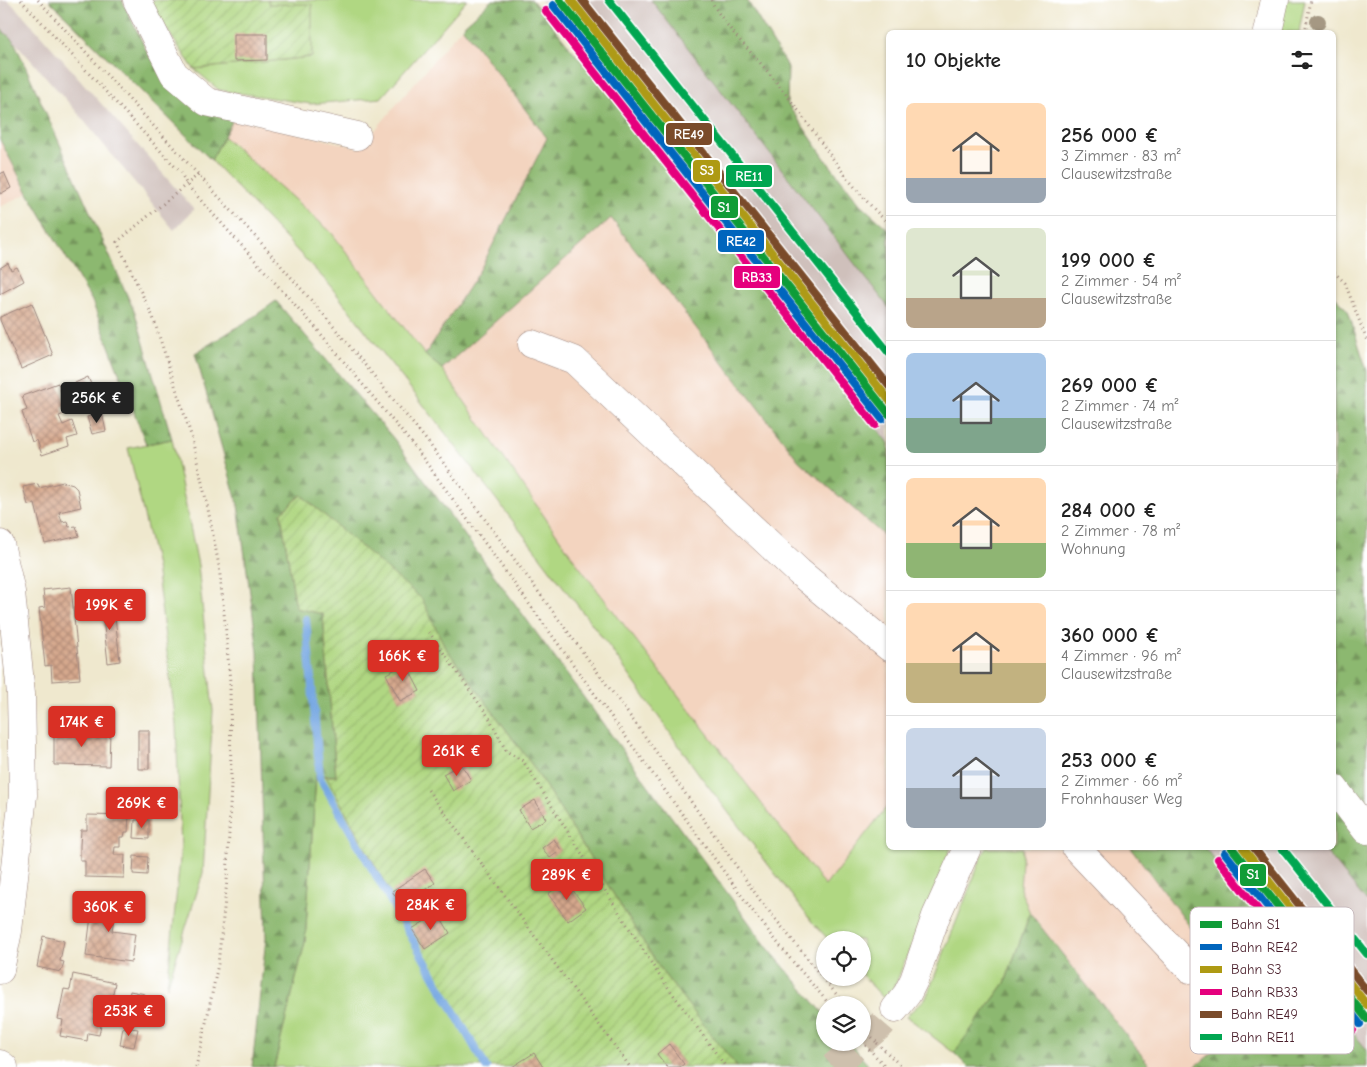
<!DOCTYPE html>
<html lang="de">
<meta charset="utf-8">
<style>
:root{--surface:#fff;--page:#f2f2f2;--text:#222;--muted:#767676;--line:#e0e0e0;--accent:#d93025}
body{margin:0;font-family:"Comic Neue",sans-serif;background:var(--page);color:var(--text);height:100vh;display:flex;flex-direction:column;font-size:19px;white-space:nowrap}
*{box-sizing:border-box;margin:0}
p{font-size:16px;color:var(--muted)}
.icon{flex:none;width:28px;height:28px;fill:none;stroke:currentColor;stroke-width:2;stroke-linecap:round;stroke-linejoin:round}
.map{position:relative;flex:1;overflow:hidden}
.panel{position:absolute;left:886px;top:30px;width:450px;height:820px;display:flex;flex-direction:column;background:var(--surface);border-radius:8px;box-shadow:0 1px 4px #0004}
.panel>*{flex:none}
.buttons{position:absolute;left:816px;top:931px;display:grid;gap:10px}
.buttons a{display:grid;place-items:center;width:55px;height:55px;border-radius:50%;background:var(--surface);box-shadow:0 1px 4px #0004;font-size:25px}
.price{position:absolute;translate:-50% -42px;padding:0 11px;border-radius:5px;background:var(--accent);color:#fff;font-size:16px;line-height:32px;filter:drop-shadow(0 1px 2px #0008)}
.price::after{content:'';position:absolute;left:50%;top:30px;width:15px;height:11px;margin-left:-8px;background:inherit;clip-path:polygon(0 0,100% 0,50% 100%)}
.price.selected{background:#222;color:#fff}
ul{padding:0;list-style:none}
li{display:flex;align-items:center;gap:15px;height:125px;padding:0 20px}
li+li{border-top:1px solid var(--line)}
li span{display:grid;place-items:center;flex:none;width:140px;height:100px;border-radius:8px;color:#555}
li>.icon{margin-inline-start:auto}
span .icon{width:60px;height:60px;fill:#fffc;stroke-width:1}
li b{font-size:21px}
h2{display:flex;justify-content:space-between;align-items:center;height:60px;padding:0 20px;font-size:21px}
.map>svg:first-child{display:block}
.built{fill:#f3d4bf}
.railway{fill:#cfc0bb}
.grass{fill:#b0d782;stroke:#7d7b56}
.forest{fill:url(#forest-firs);stroke:#6b6c4e}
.garden{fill:url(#garden-furrows);stroke:#7d7b56}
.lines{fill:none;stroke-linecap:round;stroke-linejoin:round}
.stream{stroke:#77a8e2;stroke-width:8}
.building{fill:url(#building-cross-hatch)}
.minor-tunnel{stroke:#cec0ad;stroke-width:28;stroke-dasharray:28 14;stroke-linecap:butt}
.minor-casing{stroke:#9c847c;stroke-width:29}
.major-casing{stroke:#9c847c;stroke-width:29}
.path{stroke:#9c847c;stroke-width:3;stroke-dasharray:1 4;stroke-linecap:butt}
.minor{stroke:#fff;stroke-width:28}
.major{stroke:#fff;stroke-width:28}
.path-bridge{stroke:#9c847c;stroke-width:3;stroke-dasharray:1 4;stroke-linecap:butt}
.rail-1-casing{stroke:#fff;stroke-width:11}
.rail-2-casing{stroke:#fff;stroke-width:11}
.rail-3-casing{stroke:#fff;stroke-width:11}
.rail-4-casing{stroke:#fff;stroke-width:11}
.rail-5-casing{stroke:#fff;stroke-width:11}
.rail-6-casing{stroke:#fff;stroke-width:11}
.rail-1{stroke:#109c37;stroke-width:8}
.rail-2{stroke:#0065bd;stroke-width:8}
.rail-3{stroke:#ae9a13;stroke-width:8}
.rail-4{stroke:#e5007d;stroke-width:8}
.rail-5{stroke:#7a4b2a;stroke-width:8}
.rail-6{stroke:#00a651;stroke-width:8}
.tree{fill:#a59883}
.key{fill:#fff;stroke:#c9bcbf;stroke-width:1}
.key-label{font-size:14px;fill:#4a1f2b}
.line-badge{stroke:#fff;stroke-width:2}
.badge-label{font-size:14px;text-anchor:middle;font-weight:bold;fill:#fff}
</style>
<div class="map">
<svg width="1367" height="1067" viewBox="0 0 1367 1067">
<defs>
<pattern id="forest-firs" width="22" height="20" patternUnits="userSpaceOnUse" patternTransform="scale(1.25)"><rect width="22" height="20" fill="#8cb870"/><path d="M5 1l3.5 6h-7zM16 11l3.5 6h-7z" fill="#74955c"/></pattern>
<pattern id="garden-furrows" width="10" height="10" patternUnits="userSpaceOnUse" patternTransform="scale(1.25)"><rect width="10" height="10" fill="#b0d782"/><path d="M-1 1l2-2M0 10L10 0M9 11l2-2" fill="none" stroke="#99b870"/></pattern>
<pattern id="building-cross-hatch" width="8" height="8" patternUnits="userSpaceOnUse" patternTransform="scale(1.25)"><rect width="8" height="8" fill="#d5a88d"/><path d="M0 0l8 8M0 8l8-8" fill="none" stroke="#af8873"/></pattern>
</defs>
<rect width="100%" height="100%" fill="#fff"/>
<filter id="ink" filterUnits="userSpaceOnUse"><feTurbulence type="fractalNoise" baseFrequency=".02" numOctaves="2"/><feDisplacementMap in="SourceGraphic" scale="10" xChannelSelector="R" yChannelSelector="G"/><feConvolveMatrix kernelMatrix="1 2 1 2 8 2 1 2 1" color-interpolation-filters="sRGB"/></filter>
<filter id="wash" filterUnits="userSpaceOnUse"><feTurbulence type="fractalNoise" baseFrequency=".0096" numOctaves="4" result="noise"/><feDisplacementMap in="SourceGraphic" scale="20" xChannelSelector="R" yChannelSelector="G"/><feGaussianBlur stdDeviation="1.12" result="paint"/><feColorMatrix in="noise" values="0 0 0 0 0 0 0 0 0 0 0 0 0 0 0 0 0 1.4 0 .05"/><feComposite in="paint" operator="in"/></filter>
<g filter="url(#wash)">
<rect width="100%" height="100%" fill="#efe8ce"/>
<path class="built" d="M462 27 547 138 481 268 425 355 331 232 224 137 234 118 360 148Z
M0 140 28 193 0 207Z
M611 218 799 461 889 540V804L825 886 578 565 442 369Z
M1023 848H1131L1257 1016 1195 1067H1151L1030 913 1020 889Z"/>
<path class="railway" d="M0 0H8L23 15 194 209 174 230 75 110 14 41 0 28Z
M541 0H651L889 308V443L687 191 628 110Z
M1205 848H1323L1367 902V1050Z"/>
<path class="grass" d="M268 0H467L381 98 311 104 219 90 194 69 312 57 269 4Z
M1283 0H1305L1299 32H1278Z
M224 137 331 232 425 355 442 369 578 565 825 886 889 804V848H951L888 1003 863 976 862 940H829L812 922 699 774 608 645 436 421 328 283 211 160Z
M172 439 198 565 213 711 203 873 167 987 181 849 176 725 156 566 128 448Z
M316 775 326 776 486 1067H274L305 942Z
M987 848H1023L1020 889 1030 913 1005 983 954 1053 906 1016 926 998 983 854Z"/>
<path class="forest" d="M49 0H122L148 54 186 97 234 118 211 160Z
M492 0H532L889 443V540L799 461 611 218 442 369 425 355 481 268 547 138 462 27Z
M651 0H747L788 68 787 103 826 160 860 204 889 230V308Z
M0 28 14 41 135 313 172 439 146 444 92 301 28 193 0 140Z
M1334 295 1348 311 1367 371V823L1351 826 1367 847V902L1323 848H1334Z
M276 301 394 439 767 947 825 1015V1042L849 1043 870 1067H737L663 973 532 765 445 647 421 599 301 495 281 513 296 608 323 614 336 776 316 775 305 942 274 1067H252L266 938 258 652 238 505 195 353 249 320Z
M1131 848H1205L1367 1050V1067H1195L1257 1016Z
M1030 913 1151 1067H968L954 1053 1005 983Z"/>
<path class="garden" d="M146 0H268L269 4H312V57L194 69Z
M301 495 422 599 445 647 532 765 663 973 737 1067H486L326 776H336L323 614 296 608 281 513Z"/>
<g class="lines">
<path class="stream" d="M306 619 320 778 486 1067"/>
</g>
<g id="blocks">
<path class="building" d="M234 34H267V60L234 61Z
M4 172 11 188 0 194V174Z
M8 263 11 270 17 267 24 281 0 294V268Z
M32 303 53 355 21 369 0 320V317Z
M88 377 95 394 82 400 75 383Z
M58 383 66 405 62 407 64 414 59 416 63 425 72 421 77 436 67 439 69 446 42 455 37 440 32 442 22 412 27 410 22 396Z
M102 413 106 431 92 434 87 417Z
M63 482 73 485 77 489 81 507 59 512 62 522 67 521 69 527 76 526 79 536 45 544 35 504 28 505 23 487 38 484 39 488Z
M71 587 80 679 52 681 51 665 45 666 39 608 45 607 43 590Z
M113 599 120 661 108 663 101 600Z
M406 664 420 691 400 701 386 674Z
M138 730H149V769H138Z
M54 731 110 732 109 766 54 765Z
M461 764 471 780 453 791 443 774Z
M535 800 546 819 530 828 519 810Z
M87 815 129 816 128 832H125L124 837H120V847H115L114 855H125L124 878 85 877V861H80V845L81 830H87Z
M135 820H149V839L134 838Z
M554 839 561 850 550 858 542 848Z
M134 856 148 857 147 875 133 874Z
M425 869 435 883 402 905 392 891Z
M566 881 586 908 568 921 548 894Z
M93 900 127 904 125 920 114 918 112 931 135 934 131 962 86 956Z
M438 913 450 933 425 949 412 929Z
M43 936 64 941 60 961 64 962 61 972 37 967Z
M73 974 115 983 112 998 107 997 105 1005 96 1004 93 1019 102 1021 99 1035 88 1033 87 1041 60 1036 63 1020 58 1019 64 989 70 990Z
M130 991 145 994 141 1012 127 1009Z
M123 1027 138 1029 134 1047 120 1045Z
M669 1044 684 1064 680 1067H667L657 1054Z
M534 1053 543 1067H512Z"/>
</g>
</g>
<g filter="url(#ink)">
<use href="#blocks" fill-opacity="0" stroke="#9c847c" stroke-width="1"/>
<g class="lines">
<path class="minor-tunnel" d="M862 1041 882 1024 895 1009
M833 1067 861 1042"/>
<defs>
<path id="minor" d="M137 0 174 74 207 102 357 136
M1268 32 1275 0
M532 344 574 360 799 572 889 647
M0 544 11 592 21 694 23 795 8 931 0 970
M1334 788 1366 830 1367 829
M1076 848 1190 969
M895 1009 907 994 914 980 936 916 967 848"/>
<path id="major" d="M0 1064 4 1067"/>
</defs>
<use href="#minor" class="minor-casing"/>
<use href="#major" class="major-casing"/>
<path class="path" d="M21 0 181 173 187 185 316 328 417 450 752 910 788 956 830 1005
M38 0 263 245 324 315 428 442 652 746 760 900 845 1005
M711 0C718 14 727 25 737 37 752 54 768 71 782 89 818 135 846 184 889 224
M1305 32 1311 0
M1334 272 1345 283 1367 341
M429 632 490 719 506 751 523 761 659 975 726 1067
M428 790 630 1067
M862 1042 886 1067
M877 1043 902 1067
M196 1067 208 1014 218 964 227 881 231 784 230 682 226 632 219 566 207 504 191 435 153 317 117 242 199 174"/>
<use href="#minor" class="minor"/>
<use href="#major" class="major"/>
<path class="path-bridge" d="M862 1026 877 1043"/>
<defs>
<path id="rail-1" d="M560 0 889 414
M1232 848 1367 1019"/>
<path id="rail-2" d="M553 5 882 419
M1225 853 1360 1024"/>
<path id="rail-3" d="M571 0 889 400
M1243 848 1367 1005"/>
<path id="rail-4" d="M546 11 875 425
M1218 859 1353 1030"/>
<path id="rail-5" d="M582 0 889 386
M1254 848 1367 991"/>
<path id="rail-6" d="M609 0 889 353
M1282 848 1367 954"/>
</defs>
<use href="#rail-1" class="rail-1-casing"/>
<use href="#rail-2" class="rail-2-casing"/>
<use href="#rail-3" class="rail-3-casing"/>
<use href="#rail-4" class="rail-4-casing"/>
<use href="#rail-5" class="rail-5-casing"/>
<use href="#rail-6" class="rail-6-casing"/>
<use href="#rail-1" class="rail-1"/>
<use href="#rail-2" class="rail-2"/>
<use href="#rail-3" class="rail-3"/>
<use href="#rail-4" class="rail-4"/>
<use href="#rail-5" class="rail-5"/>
<use href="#rail-6" class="rail-6"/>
</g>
<circle class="tree" cx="1318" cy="22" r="8"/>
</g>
<rect x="1190" y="907" width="164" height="147" rx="8" class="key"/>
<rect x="1200" y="921" width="22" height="7" fill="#109c37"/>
<rect x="1200" y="944" width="22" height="6" fill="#0065bd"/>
<rect x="1200" y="966" width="22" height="7" fill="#ae9a13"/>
<rect x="1200" y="989" width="22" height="6" fill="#e5007d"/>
<rect x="1200" y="1011" width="22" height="7" fill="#7a4b2a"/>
<rect x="1200" y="1034" width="22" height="6" fill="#00a651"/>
<g class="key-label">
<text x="1231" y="929">Bahn S1</text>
<text x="1231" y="952">Bahn RE42</text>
<text x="1231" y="974">Bahn S3</text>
<text x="1231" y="997">Bahn RB33</text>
<text x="1231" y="1019">Bahn RE49</text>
<text x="1231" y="1042">Bahn RE11</text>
</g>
<g class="line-badge">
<rect x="665" y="122" width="48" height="24" rx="5" fill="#7a4b2a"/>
<rect x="692" y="159" width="29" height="24" rx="5" fill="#ae9a13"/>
<rect x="725" y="164" width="48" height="24" rx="5" fill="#00a651"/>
<rect x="710" y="195" width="29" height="24" rx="5" fill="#109c37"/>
<rect x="717" y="229" width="48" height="24" rx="5" fill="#0065bd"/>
<rect x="733" y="265" width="48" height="24" rx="5" fill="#e5007d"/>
<rect x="1239" y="863" width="28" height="24" rx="5" fill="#109c37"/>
</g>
<g class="badge-label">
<text x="689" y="139">RE49</text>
<text x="707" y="175">S3</text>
<text x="749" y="181">RE11</text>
<text x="724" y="212">S1</text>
<text x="741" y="246">RE42</text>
<text x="757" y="282">RB33</text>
<text x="1253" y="879">S1</text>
</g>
</svg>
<div class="buttons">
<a><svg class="icon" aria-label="locate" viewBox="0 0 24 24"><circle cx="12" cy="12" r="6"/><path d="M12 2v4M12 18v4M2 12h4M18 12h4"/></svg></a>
<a><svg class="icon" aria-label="layers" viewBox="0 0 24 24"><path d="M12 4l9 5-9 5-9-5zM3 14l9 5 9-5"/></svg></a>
</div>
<b class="price selected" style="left:97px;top:424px">256K €</b>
<b class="price" style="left:110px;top:631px">199K €</b>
<b class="price" style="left:403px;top:682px">166K €</b>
<b class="price" style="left:82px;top:748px">174K €</b>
<b class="price" style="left:457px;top:777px">261K €</b>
<b class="price" style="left:142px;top:829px">269K €</b>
<b class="price" style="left:567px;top:901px">289K €</b>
<b class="price" style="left:431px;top:931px">284K €</b>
<b class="price" style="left:109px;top:933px">360K €</b>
<b class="price" style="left:129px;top:1037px">253K €</b>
<section class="panel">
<h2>10 Objekte<svg class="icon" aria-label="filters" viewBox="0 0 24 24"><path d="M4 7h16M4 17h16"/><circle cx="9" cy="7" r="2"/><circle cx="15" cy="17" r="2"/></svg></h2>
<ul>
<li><span style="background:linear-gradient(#ffd9b3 75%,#9aa5b1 0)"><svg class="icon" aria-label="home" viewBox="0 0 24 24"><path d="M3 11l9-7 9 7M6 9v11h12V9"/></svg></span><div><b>256 000 €</b><p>3 Zimmer · 83 m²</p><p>Clausewitzstraße</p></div></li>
<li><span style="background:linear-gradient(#dfe7d0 70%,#b9a48a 0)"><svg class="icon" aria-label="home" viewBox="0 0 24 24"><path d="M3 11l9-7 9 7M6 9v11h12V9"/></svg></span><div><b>199 000 €</b><p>2 Zimmer · 54 m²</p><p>Clausewitzstraße</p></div></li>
<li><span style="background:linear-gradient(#a9c7e8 65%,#7fa58c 0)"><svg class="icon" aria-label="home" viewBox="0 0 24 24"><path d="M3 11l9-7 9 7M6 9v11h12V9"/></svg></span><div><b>269 000 €</b><p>2 Zimmer · 74 m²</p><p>Clausewitzstraße</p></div></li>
<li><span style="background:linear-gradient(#ffd9b3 65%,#8fb573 0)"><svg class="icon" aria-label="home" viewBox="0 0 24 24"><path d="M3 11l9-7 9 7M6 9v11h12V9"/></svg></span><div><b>284 000 €</b><p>2 Zimmer · 78 m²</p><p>Wohnung</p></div></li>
<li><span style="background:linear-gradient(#ffd9b3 60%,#c2b280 0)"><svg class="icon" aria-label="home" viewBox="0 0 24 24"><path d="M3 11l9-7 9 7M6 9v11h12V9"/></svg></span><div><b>360 000 €</b><p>4 Zimmer · 96 m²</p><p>Clausewitzstraße</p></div></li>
<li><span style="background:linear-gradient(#c9d6e8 60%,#9aa5b1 0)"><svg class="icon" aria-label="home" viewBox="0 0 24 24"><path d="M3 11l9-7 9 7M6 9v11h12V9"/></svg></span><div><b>253 000 €</b><p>2 Zimmer · 66 m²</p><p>Frohnhauser Weg</p></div></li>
</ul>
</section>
</div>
